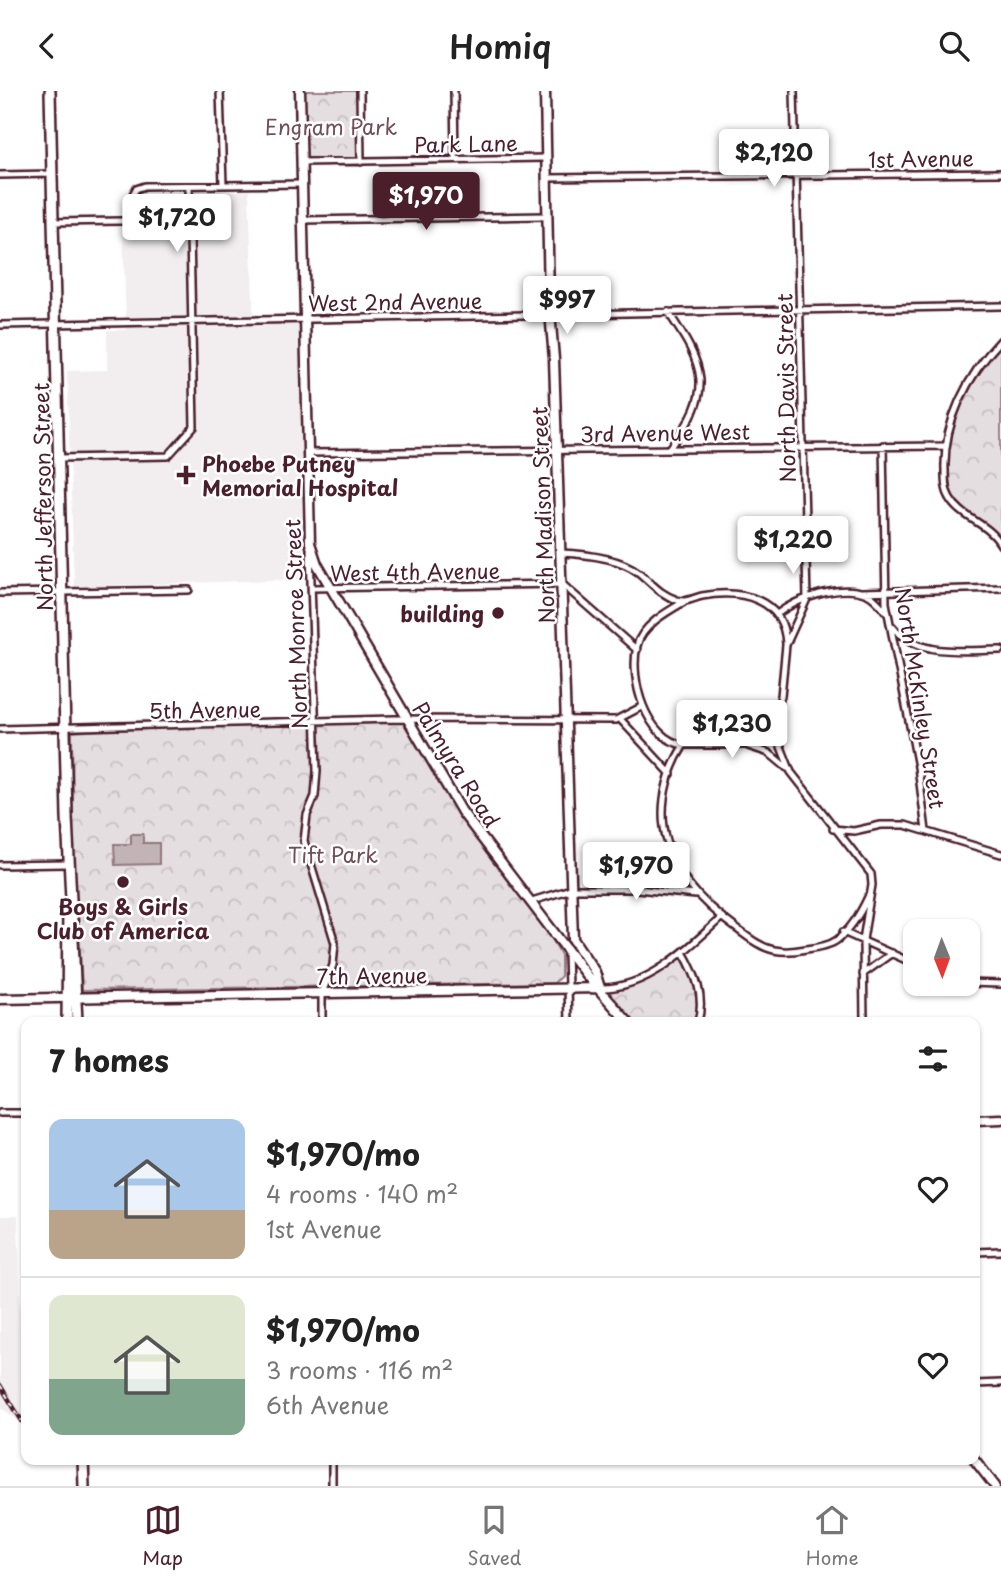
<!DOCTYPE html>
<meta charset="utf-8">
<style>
:root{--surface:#fff;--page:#f6f6f6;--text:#222;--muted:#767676;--line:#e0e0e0;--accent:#4a1f2b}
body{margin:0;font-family:"Playpen Sans",sans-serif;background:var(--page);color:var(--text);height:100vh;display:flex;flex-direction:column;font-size:26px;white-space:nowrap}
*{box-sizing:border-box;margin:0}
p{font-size:23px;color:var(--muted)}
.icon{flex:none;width:38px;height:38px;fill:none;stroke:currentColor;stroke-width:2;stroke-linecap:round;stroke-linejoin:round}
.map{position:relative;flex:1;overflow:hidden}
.panel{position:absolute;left:21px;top:926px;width:959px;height:448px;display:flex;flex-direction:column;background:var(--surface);border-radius:14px;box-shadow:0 2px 5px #0004}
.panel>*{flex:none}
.needle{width:46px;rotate:179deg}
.buttons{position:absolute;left:903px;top:828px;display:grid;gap:14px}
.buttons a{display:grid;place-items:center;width:77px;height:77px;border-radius:14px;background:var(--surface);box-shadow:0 2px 5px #0004;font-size:35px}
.price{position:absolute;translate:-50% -60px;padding:0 16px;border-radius:7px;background:#fff;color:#222;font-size:23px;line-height:46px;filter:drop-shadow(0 2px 4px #0008)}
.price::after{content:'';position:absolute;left:50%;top:42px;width:21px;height:16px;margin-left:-10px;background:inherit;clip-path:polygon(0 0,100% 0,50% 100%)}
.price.active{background:var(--accent);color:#fff}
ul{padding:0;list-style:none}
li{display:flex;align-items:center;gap:21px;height:175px;padding:0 28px}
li+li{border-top:2px solid var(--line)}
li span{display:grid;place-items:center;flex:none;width:196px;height:140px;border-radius:14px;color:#555}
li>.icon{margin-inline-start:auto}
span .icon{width:84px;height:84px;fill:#fffc;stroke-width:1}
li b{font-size:30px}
h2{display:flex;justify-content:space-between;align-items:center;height:84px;padding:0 28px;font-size:30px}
header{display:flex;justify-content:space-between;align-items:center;height:91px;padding:0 28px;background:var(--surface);font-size:32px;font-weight:600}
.tab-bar{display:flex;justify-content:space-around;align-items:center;height:98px;border-top:2px solid var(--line);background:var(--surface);font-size:19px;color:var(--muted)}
.tab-bar a{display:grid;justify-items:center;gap:4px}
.tab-bar .active{color:var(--accent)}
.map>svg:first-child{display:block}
.built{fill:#f2eeef}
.park{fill:url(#park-crowns);stroke:#987e86;stroke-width:2}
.water{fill:#c1b3b6;stroke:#91787e;stroke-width:2}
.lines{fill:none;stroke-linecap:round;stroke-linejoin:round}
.street-casing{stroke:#4a1f2b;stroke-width:10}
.secondary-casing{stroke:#4a1f2b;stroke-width:13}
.primary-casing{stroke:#4a1f2b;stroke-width:14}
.street{stroke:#fff;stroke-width:5}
.secondary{stroke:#fff;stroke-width:8}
.primary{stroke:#fff;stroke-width:9}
.rail-casing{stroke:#4a1f2b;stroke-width:4.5}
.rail{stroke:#fff;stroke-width:2;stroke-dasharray:5;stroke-linecap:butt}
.poi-dot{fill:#4a1f2b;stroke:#fff;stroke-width:2.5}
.labels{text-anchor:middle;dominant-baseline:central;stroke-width:5;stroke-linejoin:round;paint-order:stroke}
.park-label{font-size:21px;fill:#714f58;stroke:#fff}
.street-label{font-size:21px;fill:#4a1f2b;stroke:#fff}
.poi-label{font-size:21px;font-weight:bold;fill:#4a1f2b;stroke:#fff;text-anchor:start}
</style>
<header><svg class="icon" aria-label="back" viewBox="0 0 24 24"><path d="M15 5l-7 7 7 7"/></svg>Homiq<svg class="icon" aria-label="search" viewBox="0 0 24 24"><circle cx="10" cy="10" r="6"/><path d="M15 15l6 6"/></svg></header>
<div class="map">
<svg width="1001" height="1395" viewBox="0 0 1001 1395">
<defs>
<pattern id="park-crowns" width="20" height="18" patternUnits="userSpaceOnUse" patternTransform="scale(1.75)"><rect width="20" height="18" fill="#e5dee0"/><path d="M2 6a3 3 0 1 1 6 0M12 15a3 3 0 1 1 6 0" fill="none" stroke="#c6bec0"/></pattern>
</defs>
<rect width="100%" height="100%" fill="#fff"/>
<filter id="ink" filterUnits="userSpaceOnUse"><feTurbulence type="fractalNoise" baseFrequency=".0143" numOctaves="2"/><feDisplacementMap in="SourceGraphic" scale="14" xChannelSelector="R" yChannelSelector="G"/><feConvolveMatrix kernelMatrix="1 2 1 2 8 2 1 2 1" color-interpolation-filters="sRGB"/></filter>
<g filter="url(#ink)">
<path class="built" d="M193 100H249L254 234 300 233 303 488 74 496 67 280 107 279V239H126L123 135 192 132Z
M0 1125H18L23 1333 0 1316Z"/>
<path class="park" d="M300 0H360V70L302 71Z
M1001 250V452C994 444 987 434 978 429 970 424 962 421 956 413 919 365 971 288 1001 250Z
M407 630 461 721 532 811 561 864V885L554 892 82 899 78 815 74 807 72 641 168 635Z
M683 862C695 885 701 905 696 931H626L601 899 621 897Z"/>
<path class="water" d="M131 743H143V752H159V773L115 774 114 753H131Z"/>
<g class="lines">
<defs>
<path id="street" d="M220 0 223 94
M360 0 361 71
M454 0 455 68
M794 0 807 508 786 554 781 605 772 633 791 681 871 783 872 794 863 849 864 931
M302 71 546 67
M0 84 52 83
M547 87 1001 82
M134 129 133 103 136 98 145 95 302 93
M303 129 547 125
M53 131 190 129
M668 221C705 276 715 299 671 356
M0 234 1001 215
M1001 249C967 285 943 331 945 380 945 389 945 399 950 407 962 428 989 432 1001 454
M883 354 886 512 918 676 926 740
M308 362 944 355
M59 367 168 365 194 336 189 95
M310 459 317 680 315 705 307 724 304 750 335 852 333 874 322 902V931
M560 462C585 463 618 466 638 481 652 492 659 503 677 509 687 512 693 507 702 505 741 498 784 507 786 553
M312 497 562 493 637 559
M862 501 1001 497
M0 502 189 499
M684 511C668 520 641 535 637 555 629 588 646 649 684 654
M777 523C798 507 841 492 867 503 876 507 881 515 887 522
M892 535C918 567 964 559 1001 559
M620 628 671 683
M772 633 752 654H684C669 677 660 708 664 736 671 781 701 812 737 838 748 846 760 856 774 859 784 861 796 860 806 858 815 857 829 855 837 849 850 839 861 821 868 806
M0 638 394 628 616 629 643 615
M748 655 769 662 787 677
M833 738 854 740 881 734H905L1001 763
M0 774 68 773
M637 798 696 804
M532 810 571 798H637L671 760
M843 841 915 873
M567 861 569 931
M683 861C696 884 705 905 698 931
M863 883 892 862
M968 892 1001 893
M600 897C647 898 689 857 722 826
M0 1022H26
M975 1161 1001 1160
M975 1293 1001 1292
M332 1368V1395"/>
<path id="secondary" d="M300 0 310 452 317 473 462 721 587 885 628 931
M545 0 549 209 554 268 573 848 595 881 600 897
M0 908 600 897
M975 1029 1001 1028
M974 1368 995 1395"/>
<path id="primary" d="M50 0 67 726 77 931
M67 931 68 814
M83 1368 84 1395"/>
</defs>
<use href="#street" class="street-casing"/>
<use href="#secondary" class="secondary-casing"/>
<use href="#primary" class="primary-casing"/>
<use href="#street" class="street"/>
<use href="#secondary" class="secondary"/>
<use href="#primary" class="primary"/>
<defs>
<path id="rail" d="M0 1294 22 1330"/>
</defs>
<use href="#rail" class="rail-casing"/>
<use href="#rail" class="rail"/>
</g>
</g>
<g class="poi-dot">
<path d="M182.5 373.5h7v7h7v7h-7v7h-7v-7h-7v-7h7z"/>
<circle cx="498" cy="522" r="7"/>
<circle cx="123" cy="791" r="7"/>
</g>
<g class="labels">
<g class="park-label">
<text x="331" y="35">Engram Park</text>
<text x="333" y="763">Tift Park</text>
</g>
<g class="street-label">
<text transform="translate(466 52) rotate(-1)">Park Lane</text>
<text transform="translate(921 67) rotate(-1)">1st Avenue</text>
<text transform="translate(395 210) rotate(-1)">West 2nd Avenue</text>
<text transform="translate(785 297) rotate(-91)">North Davis Street</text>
<text transform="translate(665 341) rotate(-1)">3rd Avenue West</text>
<text transform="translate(42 406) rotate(-91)">North Jefferson Street</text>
<text transform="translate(542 424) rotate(-92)">North Madison Street</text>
<text transform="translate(415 480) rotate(-1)">West 4th Avenue</text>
<text transform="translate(295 533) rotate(-92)">North Monroe Street</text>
<text transform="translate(921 607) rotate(81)">North McKinley Street</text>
<text transform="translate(205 618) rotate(-1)">5th Avenue</text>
<text transform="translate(457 673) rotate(58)">Palmyra Road</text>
<text transform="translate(372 884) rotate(-1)">7th Avenue</text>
</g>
<g class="poi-label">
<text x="202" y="372">Phoebe Putney<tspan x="202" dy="24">Memorial Hospital</tspan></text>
<text x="484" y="522" text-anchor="end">building</text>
<text x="123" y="815" text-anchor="middle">Boys &amp; Girls<tspan x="123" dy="24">Club of America</tspan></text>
</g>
</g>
</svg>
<div class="buttons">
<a><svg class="needle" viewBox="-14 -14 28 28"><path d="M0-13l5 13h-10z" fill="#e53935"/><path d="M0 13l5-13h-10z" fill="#767676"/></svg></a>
</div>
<b class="price" style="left:774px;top:98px">$2,120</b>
<b class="price active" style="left:426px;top:141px">$1,970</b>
<b class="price" style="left:177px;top:163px">$1,720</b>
<b class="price" style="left:567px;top:245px">$997</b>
<b class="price" style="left:793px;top:485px">$1,220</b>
<b class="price" style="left:732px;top:669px">$1,230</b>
<b class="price" style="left:636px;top:811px">$1,970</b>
<section class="panel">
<h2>7 homes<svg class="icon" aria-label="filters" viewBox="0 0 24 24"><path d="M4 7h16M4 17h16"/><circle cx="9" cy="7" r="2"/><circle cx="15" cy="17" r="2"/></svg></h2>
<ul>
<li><span style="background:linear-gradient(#a9c7e8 65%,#b9a48a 0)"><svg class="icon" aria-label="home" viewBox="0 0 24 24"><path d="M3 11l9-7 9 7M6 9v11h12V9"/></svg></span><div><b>$1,970/mo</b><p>4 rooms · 140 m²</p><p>1st Avenue</p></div><svg class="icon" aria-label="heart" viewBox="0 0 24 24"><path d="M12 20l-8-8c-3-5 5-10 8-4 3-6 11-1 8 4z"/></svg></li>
<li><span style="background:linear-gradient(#dfe7d0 60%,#7fa58c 0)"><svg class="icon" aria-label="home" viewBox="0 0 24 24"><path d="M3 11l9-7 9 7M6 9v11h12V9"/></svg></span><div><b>$1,970/mo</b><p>3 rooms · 116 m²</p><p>6th Avenue</p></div><svg class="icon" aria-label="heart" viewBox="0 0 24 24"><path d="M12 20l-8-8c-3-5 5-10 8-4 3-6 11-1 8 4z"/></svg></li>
</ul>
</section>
</div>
<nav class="tab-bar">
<a class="active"><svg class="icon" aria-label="map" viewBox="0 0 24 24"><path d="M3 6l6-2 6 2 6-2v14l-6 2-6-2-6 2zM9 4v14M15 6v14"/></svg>Map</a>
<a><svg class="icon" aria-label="saved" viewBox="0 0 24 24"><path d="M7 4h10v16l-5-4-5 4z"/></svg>Saved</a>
<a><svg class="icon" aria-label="home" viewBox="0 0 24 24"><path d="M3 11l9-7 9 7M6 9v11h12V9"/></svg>Home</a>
</nav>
